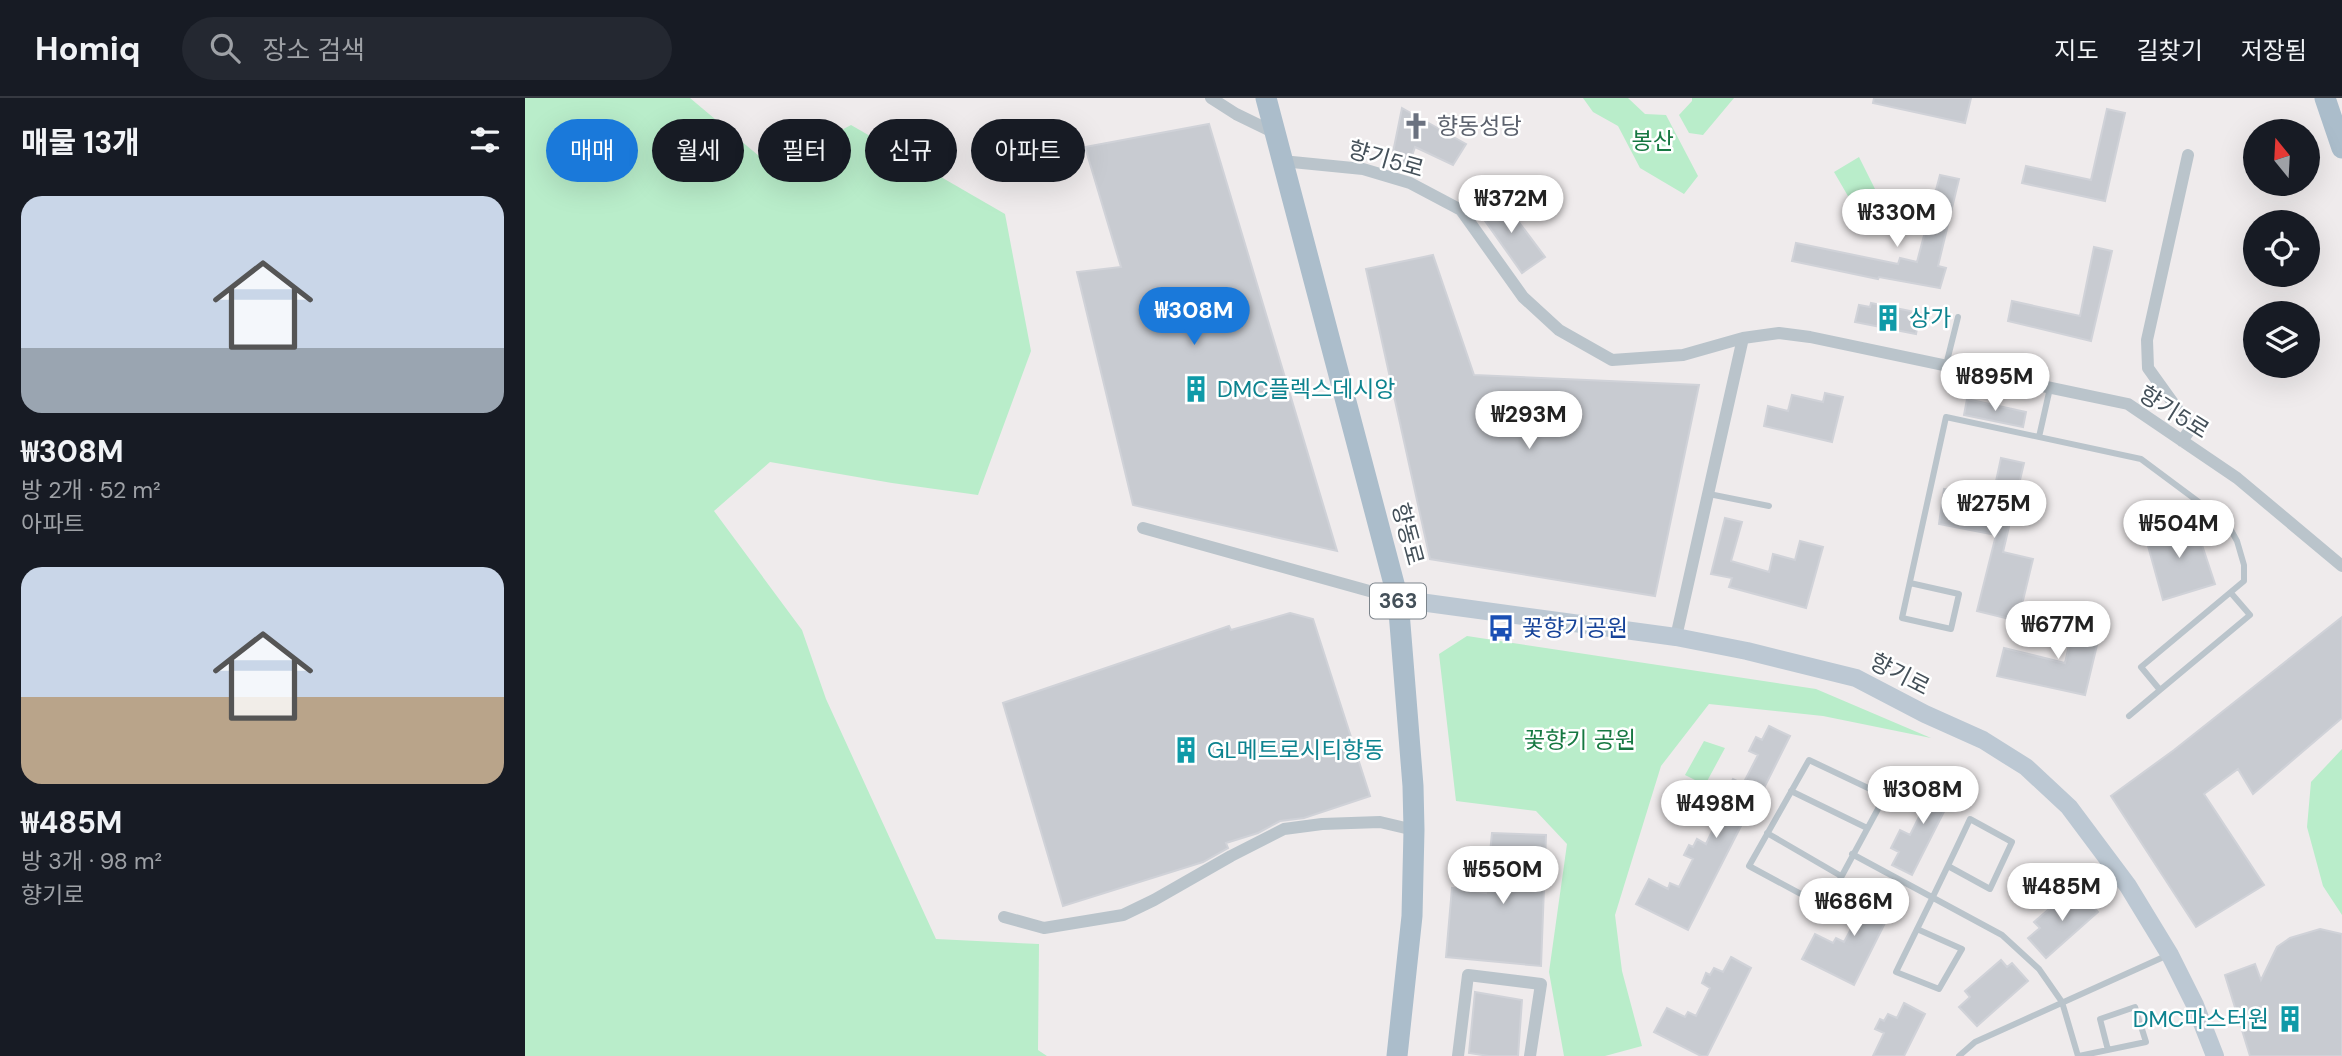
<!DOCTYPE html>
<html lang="ko">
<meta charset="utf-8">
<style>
:root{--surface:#171b24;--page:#242831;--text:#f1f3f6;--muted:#9ea1a6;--line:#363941;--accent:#1a79da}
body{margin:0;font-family:"DM Sans","Noto Sans KR",sans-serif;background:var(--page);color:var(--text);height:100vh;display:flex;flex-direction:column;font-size:26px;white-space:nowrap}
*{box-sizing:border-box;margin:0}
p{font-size:23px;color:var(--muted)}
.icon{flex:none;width:38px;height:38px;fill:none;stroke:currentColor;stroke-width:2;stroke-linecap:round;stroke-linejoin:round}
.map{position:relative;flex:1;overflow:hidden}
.sheet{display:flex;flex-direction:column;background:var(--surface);width:525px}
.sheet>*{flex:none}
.top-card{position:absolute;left:21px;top:21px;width:665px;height:63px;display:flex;gap:14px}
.needle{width:46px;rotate:342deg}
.fabs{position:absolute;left:1718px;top:21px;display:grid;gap:14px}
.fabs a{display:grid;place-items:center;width:77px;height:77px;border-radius:50%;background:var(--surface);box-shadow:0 7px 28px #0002;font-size:35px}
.price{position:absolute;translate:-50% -60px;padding:0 16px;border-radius:24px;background:#fff;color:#222;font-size:23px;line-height:46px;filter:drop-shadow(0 2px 4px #0008)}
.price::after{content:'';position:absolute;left:50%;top:42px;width:21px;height:16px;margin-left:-10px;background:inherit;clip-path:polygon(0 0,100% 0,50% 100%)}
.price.active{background:var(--accent);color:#fff}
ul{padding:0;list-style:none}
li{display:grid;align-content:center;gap:14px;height:371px;padding:0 21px}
li span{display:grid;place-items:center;height:217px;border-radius:21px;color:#555}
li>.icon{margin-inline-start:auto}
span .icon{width:126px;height:126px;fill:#fffc;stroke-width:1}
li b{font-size:30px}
h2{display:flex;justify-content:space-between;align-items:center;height:84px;padding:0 21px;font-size:30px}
.tag{padding:0 24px;border-radius:32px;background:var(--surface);box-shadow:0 7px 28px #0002;font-size:24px;line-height:63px}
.tag.active{background:var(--accent);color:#fff}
header{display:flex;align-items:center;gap:42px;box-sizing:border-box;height:98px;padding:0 35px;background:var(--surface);border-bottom:2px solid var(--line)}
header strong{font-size:33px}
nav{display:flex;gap:38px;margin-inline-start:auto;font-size:24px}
.search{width:490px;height:63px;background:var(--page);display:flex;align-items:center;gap:18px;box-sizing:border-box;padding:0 24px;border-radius:38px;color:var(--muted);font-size:26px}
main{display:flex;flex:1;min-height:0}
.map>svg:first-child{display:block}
.green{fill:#b9edca}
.building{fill:#c8cbd1;stroke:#d0d2d8;stroke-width:2}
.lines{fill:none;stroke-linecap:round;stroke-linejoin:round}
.service{stroke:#bac4cb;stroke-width:6}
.minor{stroke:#bac4cb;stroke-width:12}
.secondary{stroke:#bcc8d3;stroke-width:18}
.primary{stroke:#abbdcb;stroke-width:21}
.labels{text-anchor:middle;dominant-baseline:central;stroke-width:5;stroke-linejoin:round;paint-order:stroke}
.shield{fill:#fff;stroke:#7c848b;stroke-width:2}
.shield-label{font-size:21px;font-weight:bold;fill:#445059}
.worship-label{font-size:23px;fill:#5b616d;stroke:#fff;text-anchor:start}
.park-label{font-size:23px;fill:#177842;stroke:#fff}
.street-label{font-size:23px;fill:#445059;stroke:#fff}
.culture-label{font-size:23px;fill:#0d838f;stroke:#fff;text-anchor:start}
.transit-label{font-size:23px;fill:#164399;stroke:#fff;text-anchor:start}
</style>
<header>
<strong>Homiq</strong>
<div class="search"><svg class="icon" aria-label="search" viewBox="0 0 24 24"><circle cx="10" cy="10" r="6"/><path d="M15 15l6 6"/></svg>장소 검색</div>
<nav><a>지도</a><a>길찾기</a><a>저장됨</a></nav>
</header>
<main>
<section class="sheet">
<h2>매물 13개<svg class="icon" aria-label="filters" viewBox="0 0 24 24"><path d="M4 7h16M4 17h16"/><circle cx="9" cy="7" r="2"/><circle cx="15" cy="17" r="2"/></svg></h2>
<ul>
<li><span style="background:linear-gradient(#c9d6e8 70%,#9aa5b1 0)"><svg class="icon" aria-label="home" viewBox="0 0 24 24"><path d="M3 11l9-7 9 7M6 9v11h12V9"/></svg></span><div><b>₩308M</b><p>방 2개 · 52 m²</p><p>아파트</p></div></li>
<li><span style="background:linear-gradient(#c9d6e8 60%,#b9a48a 0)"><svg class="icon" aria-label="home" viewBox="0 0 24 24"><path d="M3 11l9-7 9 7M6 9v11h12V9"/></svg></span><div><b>₩485M</b><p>방 3개 · 98 m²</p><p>향기로</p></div></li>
</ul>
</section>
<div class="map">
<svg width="1817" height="958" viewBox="0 0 1817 958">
<rect width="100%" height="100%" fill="#efebec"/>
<path class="green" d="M0 0H165L247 69 326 27 480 116 506 253 453 397 367 385 245 364 189 413 277 532 301 601 411 841 514 846 513 952 522 958H0Z
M1058 0H1103L1120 16 1141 17 1173 78 1159 96 1115 70 1093 28 1068 14Z
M1167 0H1209L1178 37 1164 35 1154 17 1167 3Z
M1334 59 1356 103 1334 117 1309 74Z
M942 538 1291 591 1406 640 1298 618 1184 606 1136 668 1090 817 1097 873 1117 948 1080 958H1039L1024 874 1042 746 1011 713 931 703 914 556Z
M1179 643 1200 650 1180 687 1160 677Z
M1817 651V817L1798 788 1782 729 1786 684Z"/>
<path class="building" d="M1349 0H1446L1440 25 1348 5Z
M877 10 941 46 928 67 890 49 883 70 866 64Z
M1582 11 1600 15 1580 103 1497 85 1501 68 1566 82Z
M684 26 812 453 608 407 552 174 596 169 560 49Z
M1415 77 1434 81 1413 168 1421 170 1415 190 1354 179 1353 181 1267 163 1271 145 1373 166 1375 160 1392 164Z
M975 99 1020 159 997 175 953 113Z
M1569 149 1587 153 1566 243 1483 223 1487 203 1555 218Z
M908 157 949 277 1174 287 1130 498 905 461 841 171Z
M1346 205 1395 215 1391 236 1330 224 1334 207 1345 209Z
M1300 295 1318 299 1307 344 1239 328 1243 308 1263 313 1267 297 1298 304Z
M1442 301 1501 314 1498 329 1439 317Z
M1476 360 1499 365 1478 454 1508 461 1493 523 1452 513 1471 437 1414 426 1419 391 1467 402Z
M1200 420 1217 424 1206 463 1244 474 1248 456 1270 462 1275 443 1298 449 1281 510 1204 489 1207 480 1186 476Z
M1669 423 1690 486 1638 502 1620 437Z
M765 515 788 521 845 698 779 720 755 723 733 735 701 745 703 750 678 764 538 808 478 605 704 528 706 532Z
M1551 516 1578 522 1560 597 1472 578 1479 550 1540 565Z
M1817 519V620L1728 696 1713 671 1679 696 1739 787 1671 829 1586 698 1649 652Z
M1244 628 1265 638 1221 726 1218 724 1163 832 1111 806 1124 781 1143 791 1145 785 1154 789 1168 761 1159 757 1164 747 1168 749 1172 741 1181 746 1188 731 1192 733 1207 702 1199 699 1208 681 1218 686 1233 657 1224 653 1231 639 1237 642Z
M1411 679 1431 690 1387 777 1367 767 1374 754 1366 750 1375 732 1385 737 1399 709 1391 704 1398 691 1403 694Z
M967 735 1021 737 1016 868 921 859 927 790 961 795Z
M1354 786 1374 797 1329 887 1277 861 1290 836 1308 845 1311 840 1319 844 1334 816 1325 812 1330 802 1333 804 1337 796 1346 801Z
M1545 793 1552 801 1557 796 1573 814 1521 860 1503 840 1515 830 1509 824Z
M1795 831 1817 836V958H1725L1700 877 1730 866 1736 882 1752 849 1765 840Z
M1206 859 1226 870 1182 958H1176L1129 934 1142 910 1160 919 1163 914 1171 918 1185 890 1177 885 1181 875 1185 877 1189 870 1198 874Z
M1476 862 1482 869 1487 865 1503 883 1452 928 1434 909 1445 899 1440 893Z
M950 894 997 902 993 958H964L944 955Z
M1379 905 1400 916 1379 958H1348L1359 935 1350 931 1355 921 1359 923 1363 916 1372 920Z"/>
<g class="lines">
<path class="service" d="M1421 267 1433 219
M1514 339 1525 290
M1184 396 1244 408
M1385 485 1434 496 1426 531 1377 520 1421 319 1616 361 1702 425 1712 443 1719 467V483L1616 569 1635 592 1604 618
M1635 592 1725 517 1706 495
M1284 662 1360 698 1300 809 1224 768Z
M1266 693 1342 730
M1242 735 1316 778
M1327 756 1477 837 1514 871 1537 904 1553 958
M1392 831 1437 851 1414 891 1371 874C1396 823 1421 773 1445 721L1487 744 1465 791 1423 768
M1434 958 1450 944 1643 857
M1554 958 1621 944 1610 909 1575 921 1583 952"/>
<path class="minor" d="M686 0 711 16 750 35
M757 63 838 71 885 85 936 112 998 199 1034 232 1087 262 1158 257 1218 240 1254 235 1285 239 1603 306 1712 380 1817 468
M1657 343 1666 330 1623 270 1622 242 1663 57
M618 430 873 501
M1151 539 1218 240
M479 819 519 830 598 817 629 802 706 758 759 731 797 726 855 724 889 732
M933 958 943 877 1016 886 1005 958"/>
<path class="secondary" d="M873 501 1151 539 1222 553 1331 580 1400 616 1458 642 1501 669 1544 709 1603 788 1645 857 1670 907 1690 958"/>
<path class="primary" d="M741 0 873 501 888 688 889 732 887 818 872 958
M1800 0 1817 50"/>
</g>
<defs>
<symbol id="church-bare" viewBox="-9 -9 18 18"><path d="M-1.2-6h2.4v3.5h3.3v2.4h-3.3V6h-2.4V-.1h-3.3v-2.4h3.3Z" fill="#6b7280" stroke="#fff" stroke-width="2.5" paint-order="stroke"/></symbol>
<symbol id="building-bare" viewBox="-9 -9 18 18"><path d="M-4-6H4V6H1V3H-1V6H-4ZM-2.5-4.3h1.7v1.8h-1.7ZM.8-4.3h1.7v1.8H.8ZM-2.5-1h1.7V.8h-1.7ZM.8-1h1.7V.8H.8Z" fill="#0f9aa8" stroke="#fff" stroke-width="2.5" paint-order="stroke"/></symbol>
<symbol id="bus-bare" viewBox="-9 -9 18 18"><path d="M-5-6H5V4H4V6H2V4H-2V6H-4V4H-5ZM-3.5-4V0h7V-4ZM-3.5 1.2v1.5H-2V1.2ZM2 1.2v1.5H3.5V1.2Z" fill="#1a4fb4" stroke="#fff" stroke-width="2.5" paint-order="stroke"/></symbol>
</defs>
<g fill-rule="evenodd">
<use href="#church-bare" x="872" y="9" width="38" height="38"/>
<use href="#building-bare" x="1344" y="201" width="38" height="38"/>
<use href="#building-bare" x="652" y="272" width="38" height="38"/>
<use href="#bus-bare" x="957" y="511" width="38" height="38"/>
<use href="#building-bare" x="642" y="633" width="38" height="38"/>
<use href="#building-bare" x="1746" y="902" width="38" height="38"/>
</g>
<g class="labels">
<rect class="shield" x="845" y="485.5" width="56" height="35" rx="5"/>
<g class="shield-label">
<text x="873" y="503">363</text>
</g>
<g class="worship-label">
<text x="912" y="28">향동성당</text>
</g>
<g class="park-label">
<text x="1128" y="43">봉산</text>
<text x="1055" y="642">꽃향기 공원</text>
</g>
<g class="street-label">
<text transform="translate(861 61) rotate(16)">향기5로</text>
<text transform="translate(1649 314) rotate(32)">향기5로</text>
<text transform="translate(883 436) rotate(75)">향동로</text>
<text transform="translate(1375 576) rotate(27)">향기로</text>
</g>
<g class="culture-label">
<text x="1384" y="220">상가</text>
<text x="692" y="291">DMC플렉스데시앙</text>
<text x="682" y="652">GL메트로시티향동</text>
<text x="1744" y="921" text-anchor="end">DMC마스터원</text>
</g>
<g class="transit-label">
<text x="997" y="530">꽃향기공원</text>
</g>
</g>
</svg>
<div class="fabs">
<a><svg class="needle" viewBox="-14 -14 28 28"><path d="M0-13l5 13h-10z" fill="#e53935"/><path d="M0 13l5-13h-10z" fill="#9ea1a6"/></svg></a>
<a><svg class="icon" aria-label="locate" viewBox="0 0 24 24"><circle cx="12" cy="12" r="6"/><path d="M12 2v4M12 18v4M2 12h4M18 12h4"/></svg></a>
<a><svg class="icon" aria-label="layers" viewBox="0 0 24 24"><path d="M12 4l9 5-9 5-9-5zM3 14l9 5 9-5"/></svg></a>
</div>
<b class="price" style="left:986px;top:137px">₩372M</b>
<b class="price" style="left:1372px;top:151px">₩330M</b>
<b class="price active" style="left:669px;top:249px">₩308M</b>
<b class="price" style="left:1470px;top:315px">₩895M</b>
<b class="price" style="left:1004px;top:353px">₩293M</b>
<b class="price" style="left:1469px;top:442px">₩275M</b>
<b class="price" style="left:1654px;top:462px">₩504M</b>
<b class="price" style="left:1533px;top:563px">₩677M</b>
<b class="price" style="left:1398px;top:728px">₩308M</b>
<b class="price" style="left:1191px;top:742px">₩498M</b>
<b class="price" style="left:978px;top:808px">₩550M</b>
<b class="price" style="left:1537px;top:825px">₩485M</b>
<b class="price" style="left:1329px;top:840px">₩686M</b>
<div class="top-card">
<a class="tag active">매매</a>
<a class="tag">월세</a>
<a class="tag">필터</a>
<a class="tag">신규</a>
<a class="tag">아파트</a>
</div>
</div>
</main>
